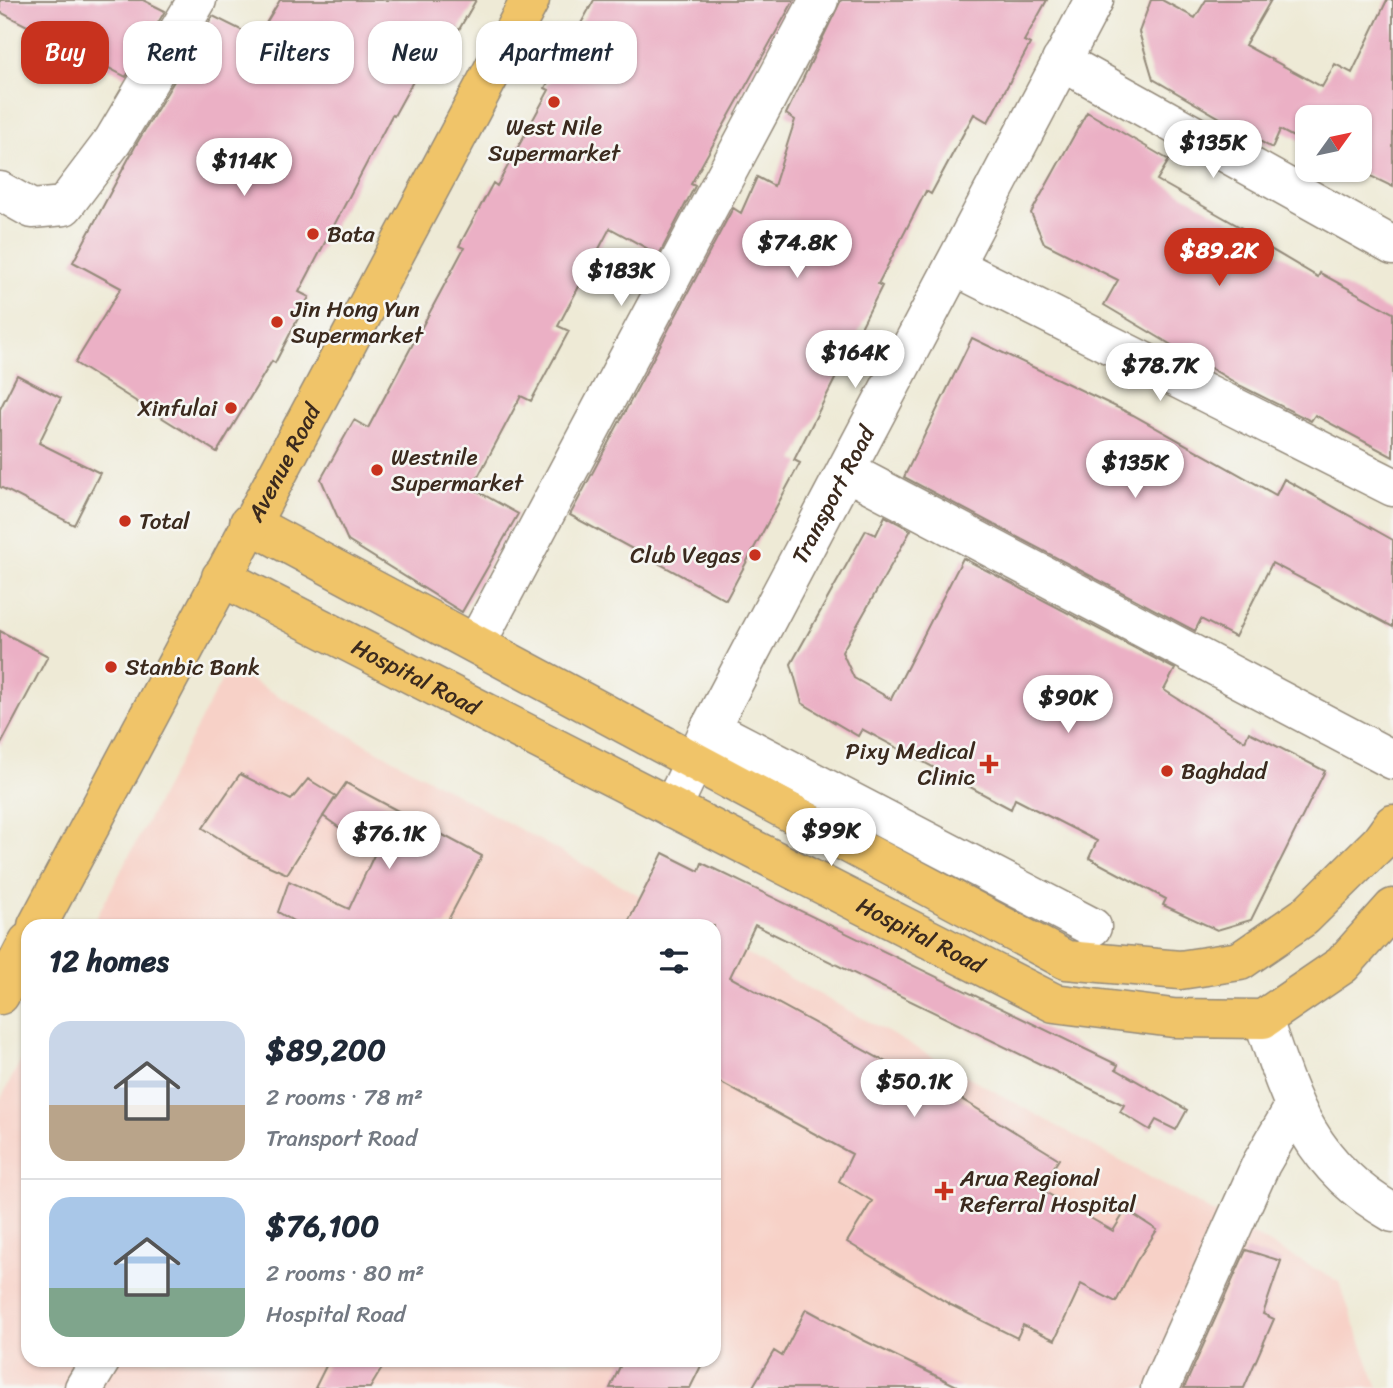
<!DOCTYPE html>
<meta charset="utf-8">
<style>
:root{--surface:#fff;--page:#f6f6f7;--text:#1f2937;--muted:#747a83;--line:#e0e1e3;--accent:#c8321e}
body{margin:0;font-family:Sriracha,sans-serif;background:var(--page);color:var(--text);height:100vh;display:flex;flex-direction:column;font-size:26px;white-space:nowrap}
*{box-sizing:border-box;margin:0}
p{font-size:23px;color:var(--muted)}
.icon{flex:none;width:38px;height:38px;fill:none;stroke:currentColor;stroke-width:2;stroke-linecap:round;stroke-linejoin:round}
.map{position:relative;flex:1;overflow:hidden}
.sheet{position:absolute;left:21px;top:919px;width:700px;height:448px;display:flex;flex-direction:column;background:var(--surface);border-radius:21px;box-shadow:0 2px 5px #0004}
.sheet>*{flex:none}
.hud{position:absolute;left:21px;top:21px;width:700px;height:63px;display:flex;gap:14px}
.needle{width:46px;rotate:57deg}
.tools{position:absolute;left:1295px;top:105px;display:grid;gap:14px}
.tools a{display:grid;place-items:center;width:77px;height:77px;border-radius:14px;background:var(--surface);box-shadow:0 2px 5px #0004;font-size:35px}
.price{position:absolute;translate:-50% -60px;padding:0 16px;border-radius:24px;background:#fff;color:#222;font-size:23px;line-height:46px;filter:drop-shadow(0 2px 4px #0008)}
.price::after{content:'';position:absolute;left:50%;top:42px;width:21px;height:16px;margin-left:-10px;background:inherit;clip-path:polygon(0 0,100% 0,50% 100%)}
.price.on{background:var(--accent);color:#fff}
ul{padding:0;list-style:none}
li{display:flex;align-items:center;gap:21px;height:175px;padding:0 28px}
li+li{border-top:2px solid var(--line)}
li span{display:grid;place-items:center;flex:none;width:196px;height:140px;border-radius:21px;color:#555}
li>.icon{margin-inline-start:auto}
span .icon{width:84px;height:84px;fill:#fffc;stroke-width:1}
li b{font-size:30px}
h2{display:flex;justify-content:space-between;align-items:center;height:84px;padding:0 28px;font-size:30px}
.pill{padding:0 24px;border-radius:21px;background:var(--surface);box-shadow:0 2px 5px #0004;font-size:24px;line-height:63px}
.pill.on{background:var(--accent);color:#fff}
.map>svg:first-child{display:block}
.built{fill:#f7d1c7}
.building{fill:#ebb0c5}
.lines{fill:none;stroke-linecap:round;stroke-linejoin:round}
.minor-casing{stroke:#948a7a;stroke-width:41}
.major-casing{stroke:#948a7a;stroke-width:41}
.minor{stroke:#fff;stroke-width:38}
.major{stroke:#f0c469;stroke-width:38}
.poi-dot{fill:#c8321e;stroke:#f6f6f2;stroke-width:2.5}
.labels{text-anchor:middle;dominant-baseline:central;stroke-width:5;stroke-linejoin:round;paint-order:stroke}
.poi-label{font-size:23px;fill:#3b2a1e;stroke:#f6f6f2;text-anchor:start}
.street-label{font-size:23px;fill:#3b2a1e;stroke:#f6f6f2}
</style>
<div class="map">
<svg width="1393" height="1388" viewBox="0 0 1393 1388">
<rect width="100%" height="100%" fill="#f6f6f2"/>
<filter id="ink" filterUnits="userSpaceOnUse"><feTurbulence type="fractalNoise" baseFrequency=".0143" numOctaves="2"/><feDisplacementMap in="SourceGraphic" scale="14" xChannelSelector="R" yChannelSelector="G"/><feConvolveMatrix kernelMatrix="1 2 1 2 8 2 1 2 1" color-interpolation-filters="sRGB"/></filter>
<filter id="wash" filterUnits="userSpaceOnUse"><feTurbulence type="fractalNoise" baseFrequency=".00686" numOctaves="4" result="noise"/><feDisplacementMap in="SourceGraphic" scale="28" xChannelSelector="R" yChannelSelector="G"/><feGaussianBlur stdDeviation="1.57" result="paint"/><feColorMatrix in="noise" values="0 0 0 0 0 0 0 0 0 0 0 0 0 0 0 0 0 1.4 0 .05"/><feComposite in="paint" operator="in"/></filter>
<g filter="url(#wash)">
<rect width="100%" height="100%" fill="#eeead6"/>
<path class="built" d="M228 668 695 926H92Z
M714 936 1339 1282 1378 1388H0V1100L28 1047V1360H714Z"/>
<g id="blocks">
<path class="building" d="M0 0H143L165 11 126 77 0 12Z
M280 0H476L457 33 444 25 394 116 392 115 299 292 309 297 275 363 272 361 217 452 75 363 121 288 73 262 137 143 213 16 257 38Z
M594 0H794L691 184 695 186 659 255 610 228 558 326 569 331 531 401 521 396 472 488 518 514 462 612 348 541 321 479 354 420 368 428 464 248 459 246 493 183 497 186 549 90 545 88Z
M841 0H1047L1024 41 1030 44 988 122 974 114 931 194 926 191 878 284 882 286 794 460 800 463 726 600 570 515 733 208 741 213 757 177 774 186 795 120 786 114Z
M1151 0H1162L1195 18 1206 0H1271L1245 45 1322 87 1335 64 1352 73 1387 0H1393V187L1358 170 1360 117H1307V144L1280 130 1272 148 1153 79 1139 32Z
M1087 112 1169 160 1157 180 1242 228 1240 231 1318 277 1320 273 1393 313V457L1315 415 1311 421 1241 386 1104 305 1118 280 1044 243 1031 213Z
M972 338 1133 415 1276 495 1284 479 1393 540V627L1272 563 1235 637 1201 619 1195 631 904 477Z
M17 375 61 398 39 443 100 473 74 525 0 487V409Z
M885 516 911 530 842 652 854 678 891 699 963 558 1175 669 1164 690 1245 741 1249 732 1325 771 1251 920 1217 930 1163 905 1166 899 1089 858 1097 841 1015 799 1011 809 862 729 858 736 802 703 791 664 866 530 876 535Z
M0 631 48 656 0 746Z
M240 774 291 800 308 779 336 796 287 874 249 857 203 828Z
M346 783 482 856 445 926H302L278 912 289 881 349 909 375 853 323 816Z
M663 853 699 871 702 863 1118 1065 1116 1069 1187 1110 1176 1130 1156 1120 1150 1130 1120 1112 1124 1105 755 925 730 977 902 1071 906 1065 1059 1159 1040 1189 1113 1231 1126 1210 1157 1230 1136 1262 1116 1302 1081 1284 1055 1340 1023 1325 1017 1338 951 1305 847 1242 872 1201 839 1181 852 1154 714 1079V926H626Z
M1246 1250 1281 1261 1263 1314 1274 1319 1244 1388H1184Z
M806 1309 863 1340 961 1388H752L774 1351 782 1356Z
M329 1360H387L370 1388H315Z
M623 1360H704L690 1388H610Z"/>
</g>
</g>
<g filter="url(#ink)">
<use href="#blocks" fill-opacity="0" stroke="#948a7a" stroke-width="2"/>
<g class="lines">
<defs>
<g id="minor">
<path d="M1061 61 1393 246"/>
<path d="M0 191 32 209 64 206 113 141 197 0"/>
<path d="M954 266 1393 487"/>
<path d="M846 471 1393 760"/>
<path d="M476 644 819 0"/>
<path d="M710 728 1092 927"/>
<path id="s1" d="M672 808 710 728 1094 0"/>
<path d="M1263 1019C1291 1104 1311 1167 1393 1213"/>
<path d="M84 1388 101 1360"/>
<path d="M1160 1388 1261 1164 1294 1107"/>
</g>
<g id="major">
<path d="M249 523 1066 960 1180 970 1240 961 1304 917 1380 842 1393 824"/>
<path id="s2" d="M221 577 1054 1003 1173 1018 1263 1019 1342 965 1393 908"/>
<path id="s3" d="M37 926 530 0"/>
<path d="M0 995 28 942"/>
</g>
</defs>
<use href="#minor" class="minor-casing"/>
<use href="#major" class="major-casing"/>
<use href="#minor" class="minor"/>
<use href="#major" class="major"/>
</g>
</g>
<g class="poi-dot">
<circle cx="554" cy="102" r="7"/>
<circle cx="313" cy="234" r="7"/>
<circle cx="277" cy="322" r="7"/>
<circle cx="231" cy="408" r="7"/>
<circle cx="377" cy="470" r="7"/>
<circle cx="125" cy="521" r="7"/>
<circle cx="755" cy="555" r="7"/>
<circle cx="111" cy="667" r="7"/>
<path d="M985.5 753.5h7v7h7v7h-7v7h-7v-7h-7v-7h7z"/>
<circle cx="1167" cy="771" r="7"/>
<path d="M940.5 1180.5h7v7h7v7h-7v7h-7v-7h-7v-7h7z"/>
</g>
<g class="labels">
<g class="poi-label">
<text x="554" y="127" text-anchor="middle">West Nile<tspan x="554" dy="26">Supermarket</tspan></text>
<text x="327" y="234">Bata</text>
<text x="291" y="309">Jin Hong Yun<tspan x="291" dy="26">Supermarket</tspan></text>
<text x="217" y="408" text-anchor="end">Xinfulai</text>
<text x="391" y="457">Westnile<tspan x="391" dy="26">Supermarket</tspan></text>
<text x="139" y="521">Total</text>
<text x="741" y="555" text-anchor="end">Club Vegas</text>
<text x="125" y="667">Stanbic Bank</text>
<text x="975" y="751" text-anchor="end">Pixy Medical<tspan x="975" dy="26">Clinic</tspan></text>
<text x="1181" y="771">Baghdad</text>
<text x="960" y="1178">Arua Regional<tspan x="960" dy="26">Referral Hospital</tspan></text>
</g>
<g class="street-label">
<text stroke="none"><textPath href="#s3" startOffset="525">Avenue Road</textPath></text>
<text stroke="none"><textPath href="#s1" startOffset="352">Transport Road</textPath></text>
<text stroke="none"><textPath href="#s2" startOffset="219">Hospital Road</textPath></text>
<text stroke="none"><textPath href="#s2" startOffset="786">Hospital Road</textPath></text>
</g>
</g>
</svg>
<div class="tools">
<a><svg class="needle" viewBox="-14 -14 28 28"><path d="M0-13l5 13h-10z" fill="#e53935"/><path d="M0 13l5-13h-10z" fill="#747a83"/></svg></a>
</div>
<b class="price" style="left:1213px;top:180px">$135K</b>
<b class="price" style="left:244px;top:198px">$114K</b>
<b class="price" style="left:797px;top:280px">$74.8K</b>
<b class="price on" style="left:1219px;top:288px">$89.2K</b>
<b class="price" style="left:621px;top:308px">$183K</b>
<b class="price" style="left:855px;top:390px">$164K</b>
<b class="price" style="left:1160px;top:403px">$78.7K</b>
<b class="price" style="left:1135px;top:500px">$135K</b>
<b class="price" style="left:1068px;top:735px">$90K</b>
<b class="price" style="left:831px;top:868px">$99K</b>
<b class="price" style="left:389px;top:871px">$76.1K</b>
<b class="price" style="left:914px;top:1119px">$50.1K</b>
<div class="hud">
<a class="pill on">Buy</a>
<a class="pill">Rent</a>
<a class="pill">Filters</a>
<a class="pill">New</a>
<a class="pill">Apartment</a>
</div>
<section class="sheet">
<h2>12 homes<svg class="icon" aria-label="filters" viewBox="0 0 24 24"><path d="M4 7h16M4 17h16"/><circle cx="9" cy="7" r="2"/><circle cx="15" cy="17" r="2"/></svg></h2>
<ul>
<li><span style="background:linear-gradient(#c9d6e8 60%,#b9a48a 0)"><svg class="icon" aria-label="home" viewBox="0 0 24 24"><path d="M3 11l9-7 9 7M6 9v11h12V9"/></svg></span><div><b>$89,200</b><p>2 rooms · 78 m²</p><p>Transport Road</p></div></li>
<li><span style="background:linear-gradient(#a9c7e8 65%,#7fa58c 0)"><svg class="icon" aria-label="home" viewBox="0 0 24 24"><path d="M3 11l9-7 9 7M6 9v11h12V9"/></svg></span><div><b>$76,100</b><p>2 rooms · 80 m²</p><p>Hospital Road</p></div></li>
</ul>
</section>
</div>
